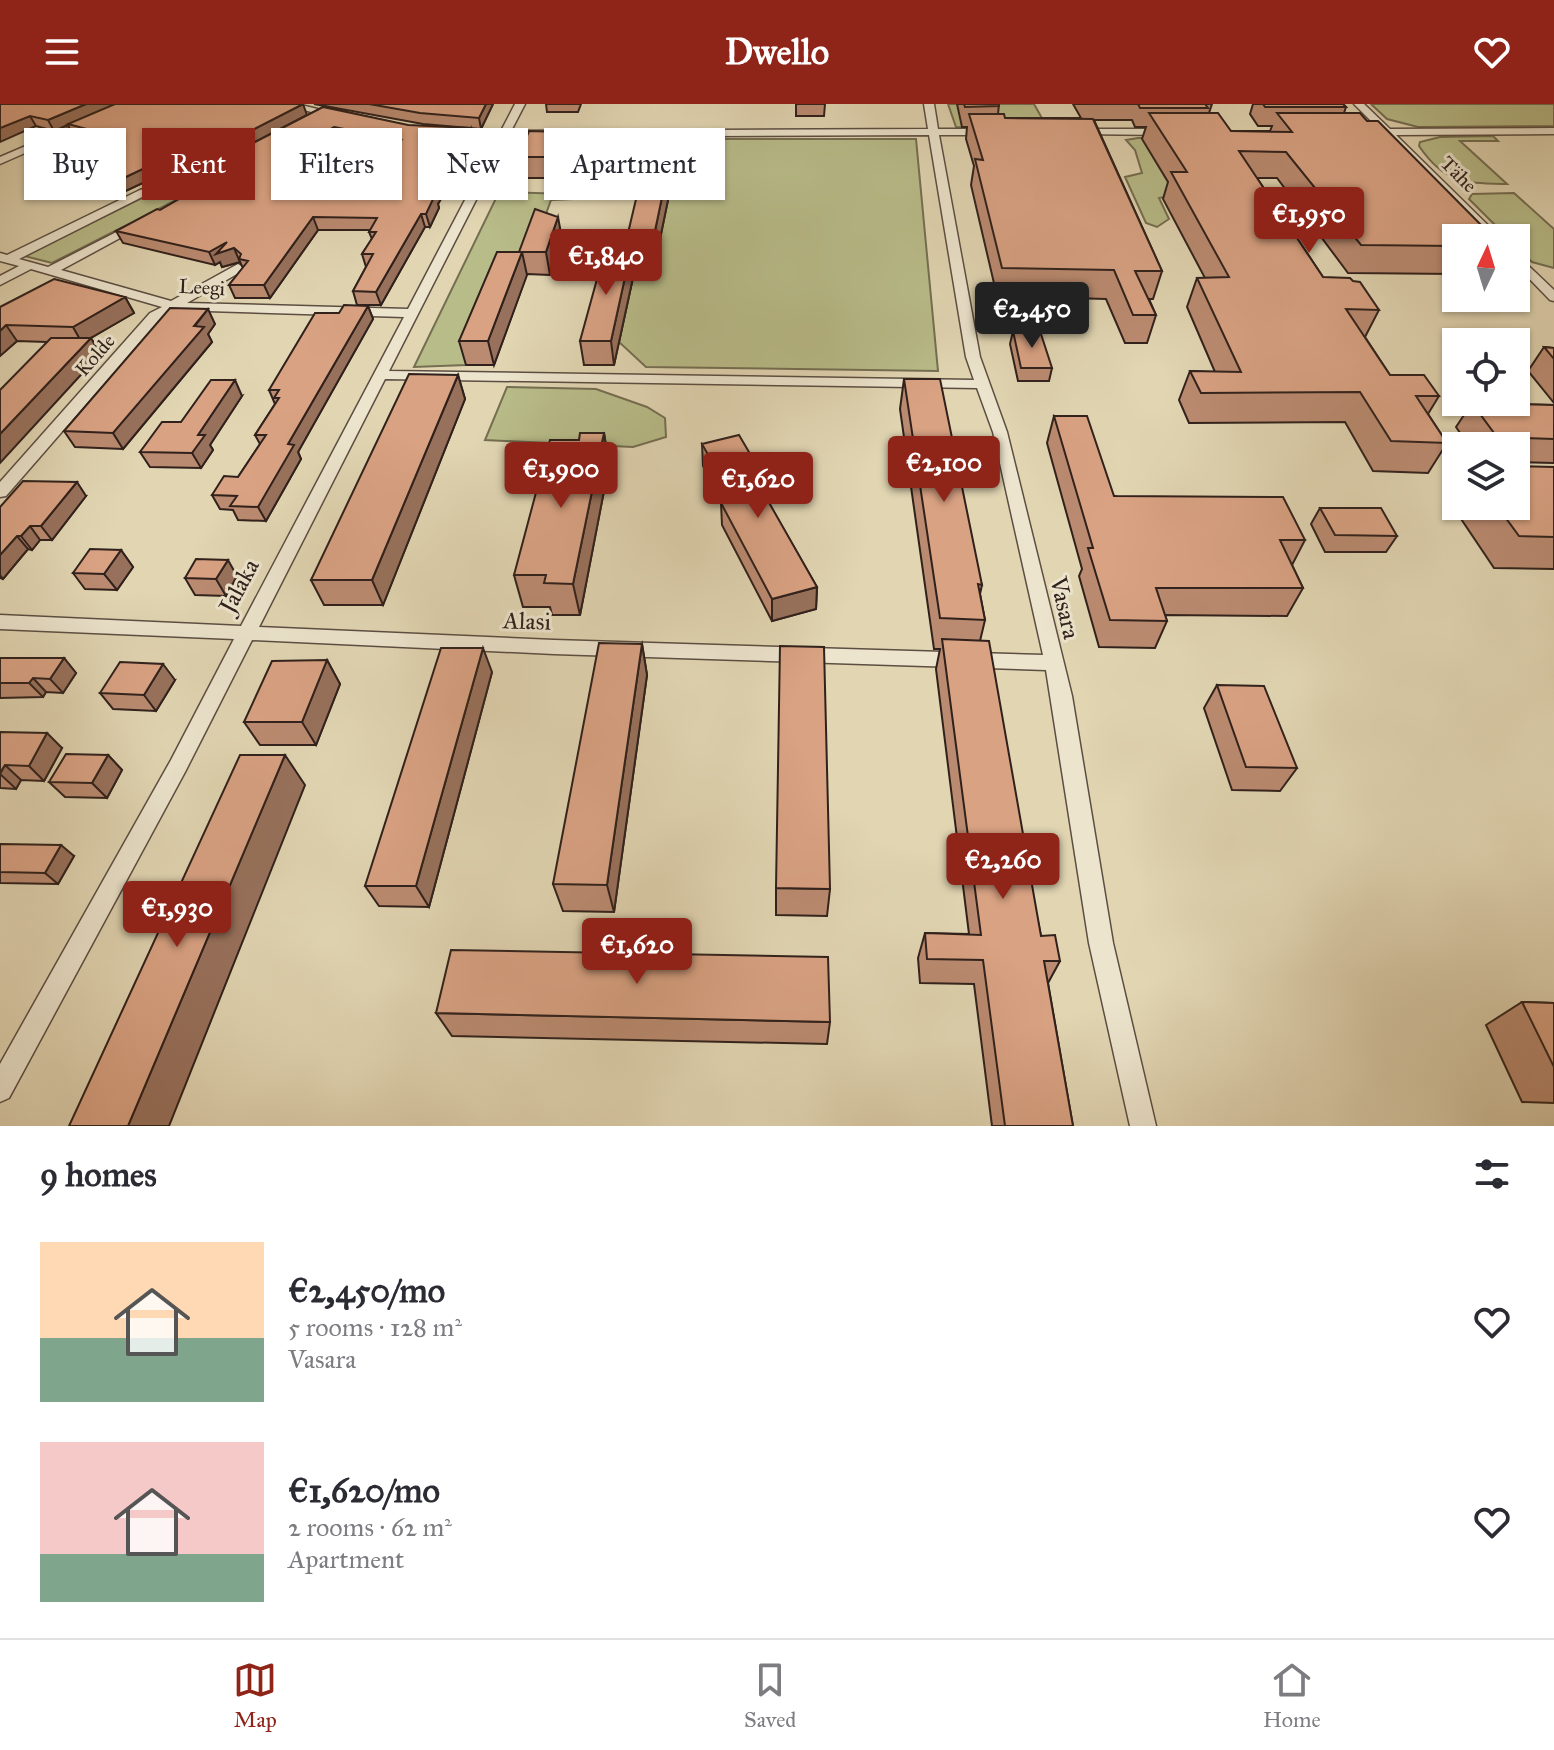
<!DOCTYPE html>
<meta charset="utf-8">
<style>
:root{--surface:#fff;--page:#f7f7f7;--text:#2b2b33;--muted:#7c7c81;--line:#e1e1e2;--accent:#8f2418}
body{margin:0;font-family:"IM FELL Great Primer",serif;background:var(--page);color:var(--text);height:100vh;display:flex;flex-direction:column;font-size:30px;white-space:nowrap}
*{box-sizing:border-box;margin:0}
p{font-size:26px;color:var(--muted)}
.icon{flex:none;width:44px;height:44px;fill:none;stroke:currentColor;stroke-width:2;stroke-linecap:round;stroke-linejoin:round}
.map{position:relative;height:1022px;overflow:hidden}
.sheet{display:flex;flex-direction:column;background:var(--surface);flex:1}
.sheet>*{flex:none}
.hud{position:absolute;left:24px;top:24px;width:800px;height:72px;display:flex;gap:16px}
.needle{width:52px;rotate:4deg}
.tools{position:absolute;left:1442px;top:120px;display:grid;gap:16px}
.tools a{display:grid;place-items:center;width:88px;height:88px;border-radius:0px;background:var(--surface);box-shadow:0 2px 6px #0004;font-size:40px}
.price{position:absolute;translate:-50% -68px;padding:0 18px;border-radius:8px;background:var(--accent);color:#fff;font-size:26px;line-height:52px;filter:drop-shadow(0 2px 4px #0008)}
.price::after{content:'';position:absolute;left:50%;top:48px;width:24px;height:18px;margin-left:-12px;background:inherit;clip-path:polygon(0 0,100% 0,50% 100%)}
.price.current{background:#222;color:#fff}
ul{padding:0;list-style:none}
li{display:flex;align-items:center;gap:24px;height:200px;padding:0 40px}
li span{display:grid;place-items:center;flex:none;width:224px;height:160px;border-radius:0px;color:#555}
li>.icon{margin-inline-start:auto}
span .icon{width:96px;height:96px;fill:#fffc;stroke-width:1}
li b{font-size:34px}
h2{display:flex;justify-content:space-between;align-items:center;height:96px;padding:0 40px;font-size:34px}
.tag{padding:0 28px;border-radius:0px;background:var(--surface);box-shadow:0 2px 6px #0004;font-size:28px;line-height:72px}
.tag.current{background:var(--accent);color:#fff}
header{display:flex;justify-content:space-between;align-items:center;height:104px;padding:0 40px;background:var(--accent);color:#fff;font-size:36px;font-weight:700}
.tabs{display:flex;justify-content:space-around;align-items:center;height:112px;border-top:2px solid var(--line);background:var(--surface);font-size:22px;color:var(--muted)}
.tabs a{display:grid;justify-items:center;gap:4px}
.tabs .current{color:var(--accent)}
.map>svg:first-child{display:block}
.green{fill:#b8bc89;stroke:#746e52;stroke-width:2}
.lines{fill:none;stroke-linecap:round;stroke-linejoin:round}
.street-casing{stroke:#5c4e42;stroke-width:3}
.street{fill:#ece4cd;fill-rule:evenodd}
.wall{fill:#bb8b71;stroke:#30211c;stroke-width:2;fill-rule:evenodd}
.shaded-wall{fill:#98715c;stroke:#30211c;stroke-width:2}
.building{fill:#d9a283;stroke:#30211c;stroke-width:2;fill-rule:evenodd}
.labels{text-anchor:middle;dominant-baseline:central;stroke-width:6;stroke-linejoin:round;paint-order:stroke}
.far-street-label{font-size:20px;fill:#30211c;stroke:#ece4cd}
.street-label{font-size:24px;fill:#30211c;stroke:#ece4cd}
</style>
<header><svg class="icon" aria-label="menu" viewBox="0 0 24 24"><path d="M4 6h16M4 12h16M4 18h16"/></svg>Dwello<svg class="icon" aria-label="heart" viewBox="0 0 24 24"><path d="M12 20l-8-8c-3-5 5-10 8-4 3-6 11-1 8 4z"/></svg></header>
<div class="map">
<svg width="1554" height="1022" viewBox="0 0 1554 1022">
<rect width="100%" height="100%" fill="#e1d5b2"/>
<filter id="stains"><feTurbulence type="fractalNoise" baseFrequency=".0025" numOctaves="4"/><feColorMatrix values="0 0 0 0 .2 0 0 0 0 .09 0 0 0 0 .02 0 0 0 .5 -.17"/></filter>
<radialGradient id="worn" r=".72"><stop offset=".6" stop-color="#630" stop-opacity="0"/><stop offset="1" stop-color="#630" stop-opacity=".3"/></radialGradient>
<path class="green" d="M948 0H1034L1043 16 1058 24 956 23Z
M1371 0H1554V22L1418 23 1387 15Z
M1493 32 1498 37H1460L1507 80C1464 79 1445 80 1419 42L1420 38 1440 33Z
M1138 34H1213L1149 45 1158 58 1170 59 1171 92 1159 94 1169 115 1157 123 1146 119 1125 73 1142 69 1135 46 1126 36Z
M647 35H916L938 267 646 263 619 238 634 169H653L647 82H633Z
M198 75 200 80 180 94 52 159 24 152 156 87Z
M499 88 571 90 572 95 551 96 524 171H502L466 261 414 263Z
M1514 89 1554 125V164L1532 158 1516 142V134H1508L1469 95 1472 90Z
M507 283 596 285 647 303 665 314 666 333 633 343 485 336Z"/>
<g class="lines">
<defs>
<path id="street" d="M124 0H137L0 60V53Z
M278 0H297L342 11 337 14Z
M515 0H525L511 27 928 25 924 0H934L938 25H991L996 28 991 31H939L980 253 1007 328 1072 592 1113 839 1156 1022H1130L1089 839 1046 566 554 550 252 536 185 668 9 994 0 998V960L171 656 234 535 0 525V511L241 522 404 213 175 206 160 215 6 392 0 393V378L150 209 162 203 31 165 0 181V172L19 162 0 157V149L7 151 140 86 203 68 254 42 259 45 258 47 211 72 148 90 19 155 48 163 140 116 146 119 144 121 61 166 171 197 238 160 244 164 242 167 187 199 408 205 498 33H449L444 30 449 27H501ZM929 31 966 253 974 276 389 267 508 33ZM385 275 977 284 993 328 1043 551 554 536 259 523Z
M1354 0H1364L1390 25 1554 24V30L1396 31 1501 134H1488L1385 31 1361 30V26L1379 25Z
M1077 25H1167L1172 28 1167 31 1073 30 1072 28Z
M1516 150 1554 186V197L1550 196 1516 161Z"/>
</defs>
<use href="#street" class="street-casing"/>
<use href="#street" class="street"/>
</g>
<path class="wall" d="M0 0 307 11 216 58 196 54 115 92 88 35 73 31 68 21 54 27 36 22Z
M314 0H493L481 25 423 20Z
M546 0H581L578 8H547Z
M796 0H825L824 12H796Z
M957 0H999L998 10 1005 14H1081L1073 0H1212L1209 9 1231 27H1270L1272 22H1258L1250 10 1253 0H1343L1346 3 1344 9 1456 134V170L1348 169 1277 74H1257L1323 173 1379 206 1365 233 1390 271 1439 292 1428 310 1447 339 1428 369 1373 367 1345 318 1189 319 1179 296 1190 267 1215 268 1187 203 1197 174H1205L1163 95 1168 78 1142 35 1146 23H1135L1132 16H1094L1162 167 1153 195H1149L1156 211 1147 239H1125L1106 195 997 192 971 81 974 62 966 35 967 23H962Z
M323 3 474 36 438 100 439 104 430 123H425L381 201H357L353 187 366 163 362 150 372 135 369 128 370 126H318L270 194H235L229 181 243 164 240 158 222 163 220 158 215 161 123 139 116 127 160 106 236 62 232 50ZM338 35 387 45 353 66 301 56Z
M562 28 565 48 556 74H522L518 53Z
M668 96 653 169H634L614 261H584L580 237 624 146Z
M562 135 550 171 527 170 494 261H466L459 237 519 148Z
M125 193 134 209 91 234 100 250 47 238 17 237 0 252V203Z
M368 202 373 215 298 348 301 355 266 417 238 416 233 406 220 405 212 391 238 373 260 340 255 331 275 300 269 286Z
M215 220 208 230 212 238 123 345 75 343 64 327Z
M1013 227 1052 264 1049 277H1018L1010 240Z
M1544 243 1554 244V299L1528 267Z
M458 271 465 295 383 501H324L311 476Z
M904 275 982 481 980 490 985 516 980 537 1041 832 1060 857 1048 879 1073 1022H992L974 880 920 879 918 854 925 829 969 830 936 565 940 545H934L900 305Z
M242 292 210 341 213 346 201 364 150 363 140 348 181 318Z
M1472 299 1554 301V359L1516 358V342H1469L1456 323Z
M1054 312 1114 392 1305 436 1292 461 1303 484 1287 512 1165 511 1167 517 1155 544 1099 543 1079 472 1082 465 1047 339Z
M604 329 609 361 580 511H552L550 503H523L514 471 579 336Z
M702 340 767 396 817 483 816 505 772 517 722 421 721 399 723 398 703 362Z
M1554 363V465L1494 464 1447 394 1456 381V402H1516Z
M86 392 52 436H40L32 446 28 445 3 475 0 474V403Z
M1320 404 1397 432 1386 448H1325L1311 420Z
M121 446 133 463 117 486 85 485 73 469Z
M237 472 226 492 195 491 185 474Z
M642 540 647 571 614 808 563 807 553 780Z
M0 554H64L76 569 63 589 46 588 43 593 0 594Z
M327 556 340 580 316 641H260L244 618Z
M492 568 429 803 379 802 365 782Z
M175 576 156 607 113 605 100 589Z
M1217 581 1297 664 1280 687 1232 686 1204 604Z
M0 628 62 644 44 677 21 676 16 685 0 684Z
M108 651 122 666 107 694 65 693 49 678Z
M0 740 74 752 58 780 0 779Z
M776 784 830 785 827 812 776 811Z
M1522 898 1554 899V999L1522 998 1486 921Z
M436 909 830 918 827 940 452 932Z"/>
<path class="shaded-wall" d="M86 0H116L54 27 48 16Z
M303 0 307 11 216 58 211 47Z
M486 0H493L481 25 479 14Z
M30 12 36 22 0 38V24Z
M334 23 338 35 287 64 282 52Z
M471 24 474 36 438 100 439 104 430 123 426 110 432 91Z
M562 28 565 48 556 74 553 53Z
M191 42 196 54 115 92 109 81Z
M666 74 668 96 653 169 651 146Z
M421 110 425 123 381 201 376 188Z
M313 113 318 126 270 194 264 181Z
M558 113 562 135 550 171 546 148Z
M227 138 234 144 240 158 222 163 220 158 215 161 209 148Z
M631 146 634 169 614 261 611 237Z
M522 148 527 171 494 261 488 237Z
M125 193 134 209 82 239 73 223Z
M368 202 373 215 298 348 301 355 266 417 258 403 288 340Z
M208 205 215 220 208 230 212 238 123 345 113 329Z
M6 221 17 237 0 252V227Z
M91 234 100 250 0 359V330Z
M458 271 465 295 383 501 372 476Z
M235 276 242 292 210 341 213 346 201 364 192 349 198 331Z
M604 329 609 361 580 511 573 480Z
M77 378 86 392 52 436 41 422Z
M767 379V402L759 381Z
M30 422 40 436 32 446 21 432Z
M17 432 28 445 3 475 0 471V451Z
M121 446 133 463 117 486 104 470Z
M228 456 237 472 226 492 216 475Z
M817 483 816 505 772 517V495Z
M642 540 647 571 614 808 607 781Z
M483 544 492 568 429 803 416 782Z
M64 554 76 569 63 589 50 575Z
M327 556 340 580 316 641 302 618Z
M163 560 175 576 156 607 144 591Z
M33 574 46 588 43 593 29 579Z
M47 629 62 644 44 677 29 662Z
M108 651 122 666 107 694 92 679Z
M285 651 305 681 169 1022H128Z
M5 661 21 676 16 685 0 670Z
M61 741 74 752 58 780 45 769Z"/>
<path class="building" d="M0 0H86L48 16 30 12 0 24Z
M115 0H303L211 47 191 42 109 81 84 26 87 25 68 20Z
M369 0H486L479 14 420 9Z
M964 0H999V2L965 3Z
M1138 0H1205L1208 4H1140Z
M1263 0H1343L1346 3H1265Z
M323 3 408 21 471 24 432 91H435L426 110H421L376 188 353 187 373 150H362L376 128H369L377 114 313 113 264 181H229L248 157 239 155 241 150 234 144 216 150 227 138 209 148 116 127 157 105 160 106 250 54 232 50ZM334 23 401 36 353 66 282 52Z
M1149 9H1218L1231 27 1292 28 1277 9H1360L1367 17H1378L1494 134H1456V142L1361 141 1286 48 1239 47 1323 173 1350 174 1353 177 1360 178 1379 206 1346 205 1390 271H1424L1439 292H1416L1447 339 1391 337 1360 288 1201 289 1190 267 1241 268 1197 174 1229 173 1171 68H1187Z
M969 10H1004L1005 14 1093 15 1162 167H1135L1156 211H1133L1114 166 1002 164 975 55 983 56Z
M529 27 562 28 553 53H518Z
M641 74H666L651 146H624Z
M535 105 558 113 546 148H519Z
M605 146H631L611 237H580Z
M497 148H522L488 237H459Z
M54 175 125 193 73 223 6 221 0 227V203Z
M344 201 368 202 288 340 294 341 258 403 230 402 237 392 212 391 224 372 238 373 266 331H255L279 294H274L279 286H269L315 209H339Z
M170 204 208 205 194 222 204 223 113 329 64 327Z
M1013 227H1040L1052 264H1021Z
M51 234H91L0 330V286Z
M1544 243 1554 244V255Z
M409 270 458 271 372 476H311Z
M904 275H940L982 481 978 480 985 516 940 514Z
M211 276H235L198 331H205L192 349 140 348 162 318H181Z
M1472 299 1554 301V335L1497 333Z
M1054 312H1087L1114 392 1283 393 1305 436H1280L1303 484H1156L1167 517 1110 516 1088 444H1093Z
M580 329H604L573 480 544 479 546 471H514L550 336H579Z
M739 331 767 379 759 381 817 483 772 495 721 399 733 395 702 340Z
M1516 362 1554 363V433L1519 432 1497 402H1516Z
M23 377 77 378 41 422H30L21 432H17L0 451V403Z
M1320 404H1381L1397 432 1335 431Z
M90 445 121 446 104 470 73 469Z
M196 455 228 456 216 475 185 474Z
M942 535 989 537 1041 832 1055 831 1060 857H1044L1073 1022H1005L983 856 927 855 925 829 981 831Z
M599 539 642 540 607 781 553 780Z
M780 542 824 543 830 785 776 784Z
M441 544H483L416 782H365Z
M0 554H64L50 575 33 574 29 579H0Z
M327 556 302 618H244L272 557Z
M120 558 163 560 144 591 100 589Z
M1217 581 1264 582 1297 664 1246 663Z
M0 628 47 629 29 662 5 661 0 669Z
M66 650 108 651 92 679 49 678Z
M240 651H285L128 1022H69Z
M0 740 61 741 45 769 0 768Z
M451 846 828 853 830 918 436 909Z
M1522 898 1554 899V963Z"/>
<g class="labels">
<g class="far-street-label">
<text transform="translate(1459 70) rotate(45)">Tähe</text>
<text transform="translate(202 183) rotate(3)">Leegi</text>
<text transform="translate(95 251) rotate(-49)">Kolde</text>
</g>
<g class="street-label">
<text transform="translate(239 482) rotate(-62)">Jalaka</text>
<text transform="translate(1065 504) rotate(77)">Vasara</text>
<text transform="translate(527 517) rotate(2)">Alasi</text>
</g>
</g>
<rect width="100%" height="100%" filter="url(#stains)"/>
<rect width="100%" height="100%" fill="url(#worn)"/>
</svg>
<div class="tools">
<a><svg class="needle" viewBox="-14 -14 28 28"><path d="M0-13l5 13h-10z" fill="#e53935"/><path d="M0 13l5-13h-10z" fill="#7c7c81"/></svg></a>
<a><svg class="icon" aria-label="locate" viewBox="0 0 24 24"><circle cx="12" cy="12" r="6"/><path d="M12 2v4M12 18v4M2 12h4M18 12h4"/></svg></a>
<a><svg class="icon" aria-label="layers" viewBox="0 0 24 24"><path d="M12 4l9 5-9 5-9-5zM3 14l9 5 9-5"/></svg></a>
</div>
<b class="price" style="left:1309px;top:151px">€1,950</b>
<b class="price" style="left:606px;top:193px">€1,840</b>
<b class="price current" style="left:1032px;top:246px">€2,450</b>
<b class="price" style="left:944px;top:400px">€2,100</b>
<b class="price" style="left:561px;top:406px">€1,900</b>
<b class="price" style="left:758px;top:416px">€1,620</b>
<b class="price" style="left:1003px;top:797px">€2,260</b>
<b class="price" style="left:177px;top:845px">€1,930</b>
<b class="price" style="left:637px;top:882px">€1,620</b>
<div class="hud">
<a class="tag">Buy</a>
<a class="tag current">Rent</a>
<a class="tag">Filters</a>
<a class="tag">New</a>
<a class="tag">Apartment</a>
</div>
</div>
<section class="sheet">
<h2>9 homes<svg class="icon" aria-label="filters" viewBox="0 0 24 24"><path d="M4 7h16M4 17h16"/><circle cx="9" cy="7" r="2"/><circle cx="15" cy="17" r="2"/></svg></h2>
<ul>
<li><span style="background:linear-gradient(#ffd9b3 60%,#7fa58c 0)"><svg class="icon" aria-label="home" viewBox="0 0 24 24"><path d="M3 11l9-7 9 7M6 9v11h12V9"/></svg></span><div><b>€2,450/mo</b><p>5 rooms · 128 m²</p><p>Vasara</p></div><svg class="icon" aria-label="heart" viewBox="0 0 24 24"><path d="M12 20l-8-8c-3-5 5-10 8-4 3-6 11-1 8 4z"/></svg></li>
<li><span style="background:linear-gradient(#f6c9c9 70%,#7fa58c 0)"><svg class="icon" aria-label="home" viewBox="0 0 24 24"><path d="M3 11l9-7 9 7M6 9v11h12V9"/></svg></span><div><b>€1,620/mo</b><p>2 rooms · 62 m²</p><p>Apartment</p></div><svg class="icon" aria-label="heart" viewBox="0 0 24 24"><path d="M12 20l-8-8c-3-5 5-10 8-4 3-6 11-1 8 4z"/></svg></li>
</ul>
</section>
<nav class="tabs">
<a class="current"><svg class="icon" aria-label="map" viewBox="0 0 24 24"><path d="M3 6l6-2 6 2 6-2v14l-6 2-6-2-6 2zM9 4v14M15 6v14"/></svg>Map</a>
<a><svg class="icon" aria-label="saved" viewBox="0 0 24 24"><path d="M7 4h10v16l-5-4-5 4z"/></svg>Saved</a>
<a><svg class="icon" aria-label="home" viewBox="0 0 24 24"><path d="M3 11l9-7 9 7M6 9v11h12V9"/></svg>Home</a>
</nav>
